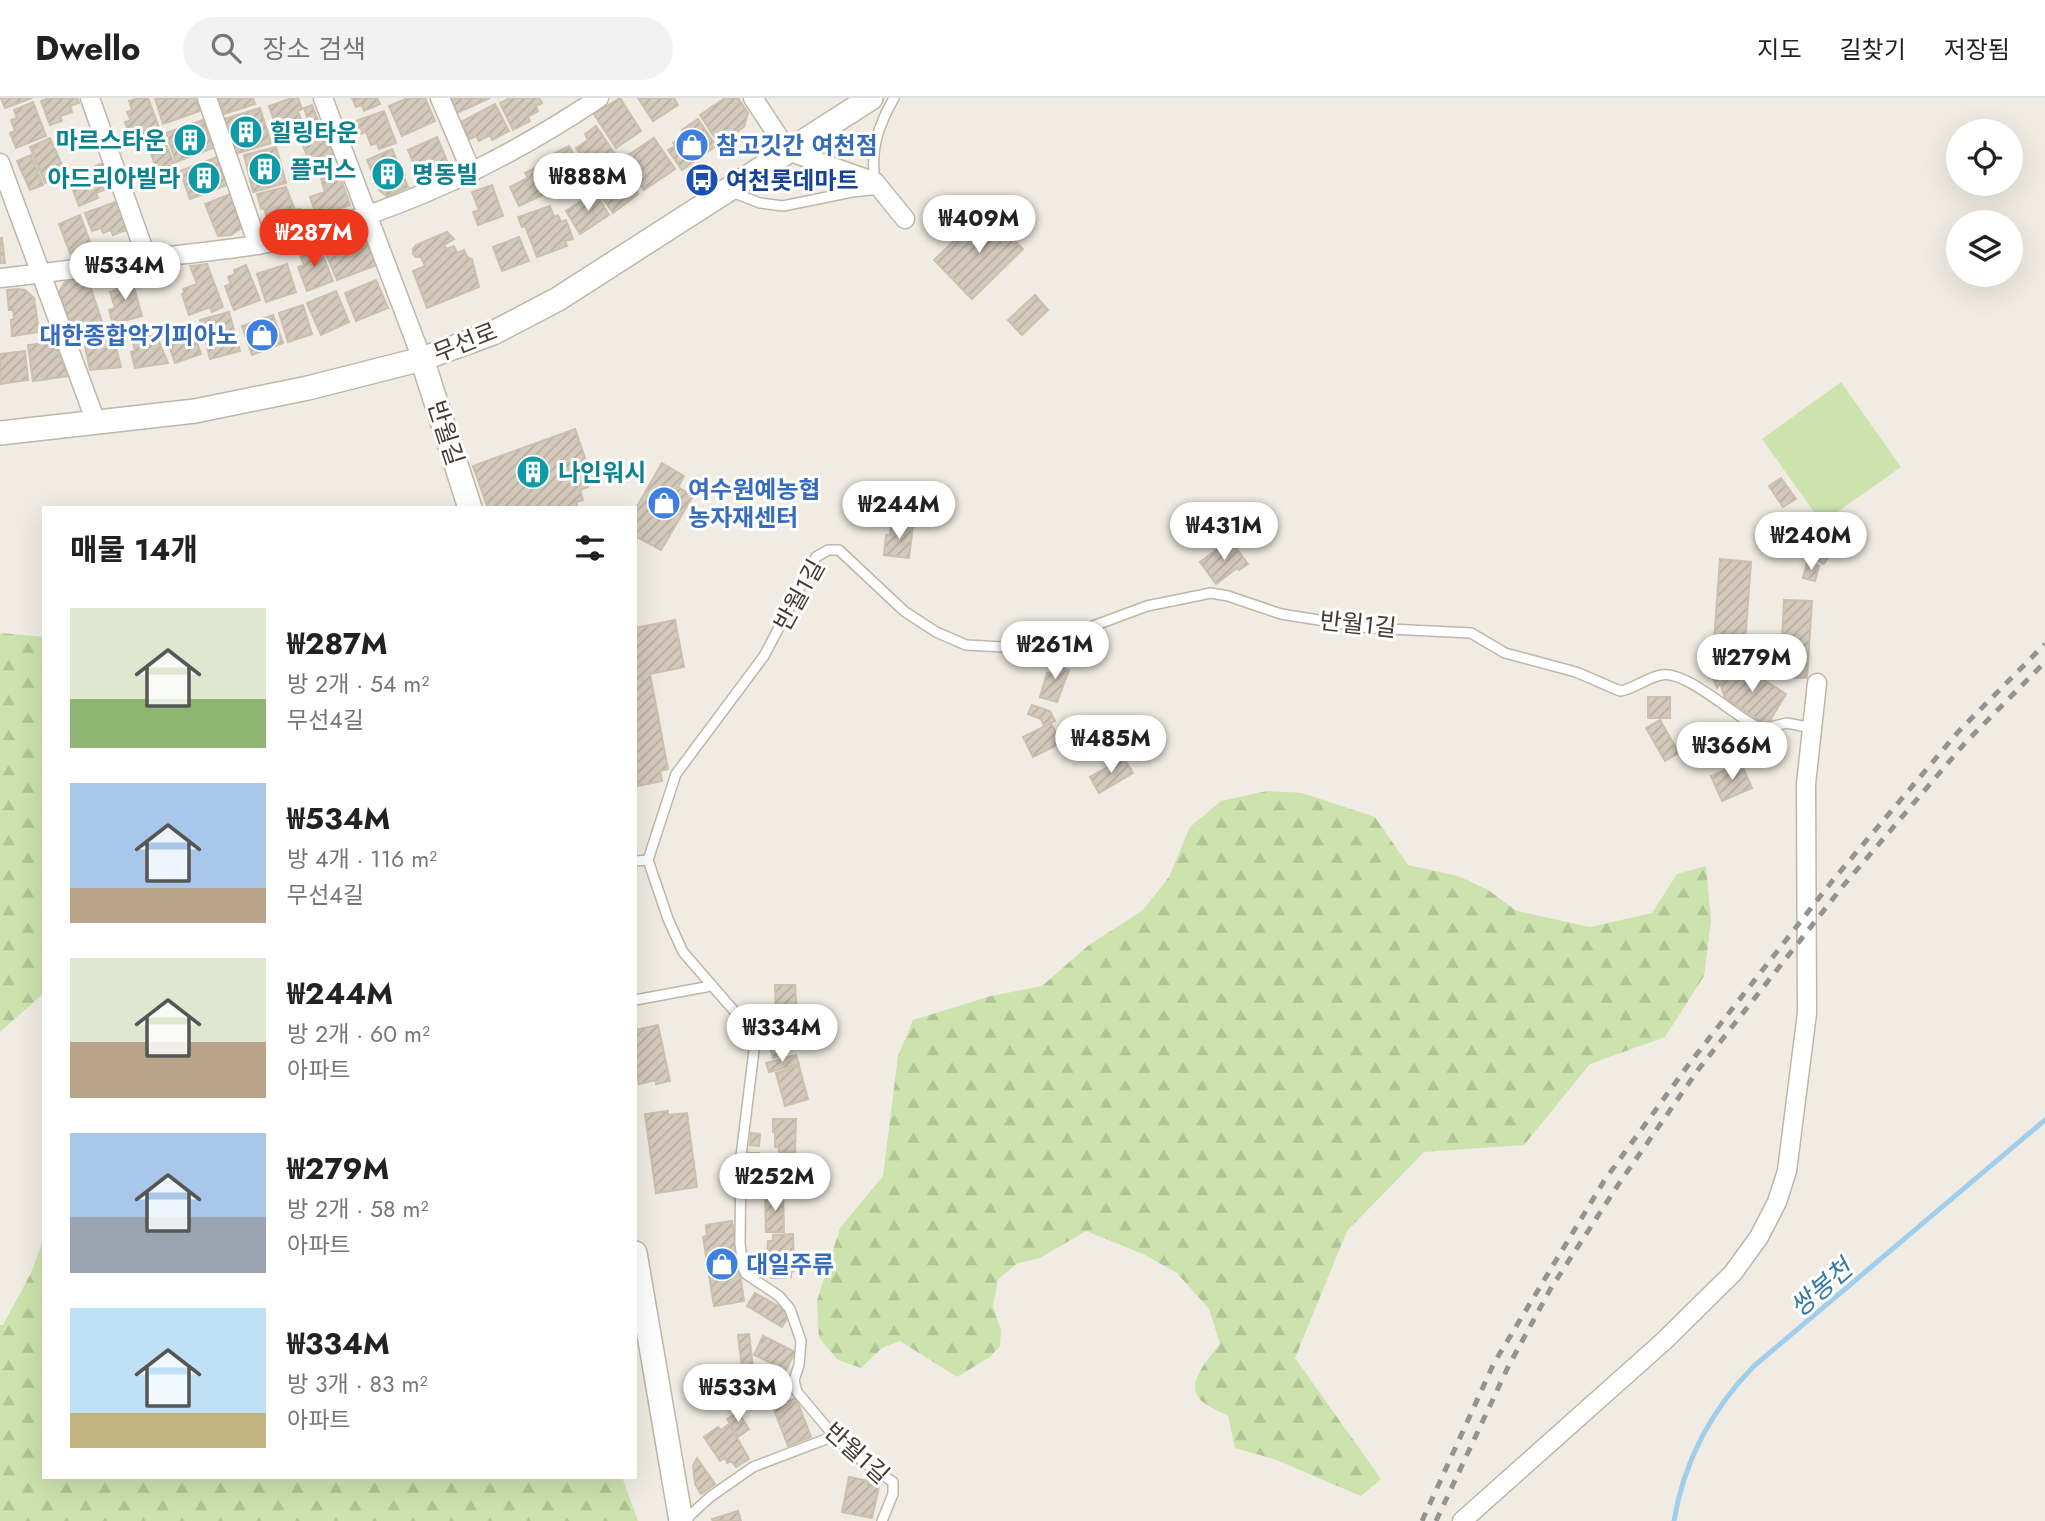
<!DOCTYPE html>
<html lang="ko">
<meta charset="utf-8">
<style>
:root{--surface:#fff;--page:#f2f2f2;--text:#222;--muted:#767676;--line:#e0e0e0;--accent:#ed381d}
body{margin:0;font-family:Jost,"Noto Sans KR",sans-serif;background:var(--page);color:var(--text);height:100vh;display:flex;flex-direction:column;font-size:26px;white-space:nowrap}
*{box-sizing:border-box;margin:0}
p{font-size:23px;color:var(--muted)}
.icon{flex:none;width:38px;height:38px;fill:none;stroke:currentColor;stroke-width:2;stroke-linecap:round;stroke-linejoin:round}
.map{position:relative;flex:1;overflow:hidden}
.drawer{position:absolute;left:42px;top:408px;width:595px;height:973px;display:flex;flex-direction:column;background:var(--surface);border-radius:0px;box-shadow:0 7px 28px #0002}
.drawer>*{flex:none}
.tools{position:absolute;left:1946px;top:21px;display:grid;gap:14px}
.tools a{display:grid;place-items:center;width:77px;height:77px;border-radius:50%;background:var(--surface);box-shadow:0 7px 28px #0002;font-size:35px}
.price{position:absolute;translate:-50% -60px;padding:0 16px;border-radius:24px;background:#fff;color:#222;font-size:23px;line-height:46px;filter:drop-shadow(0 2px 4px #0008)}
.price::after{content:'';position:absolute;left:50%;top:42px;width:21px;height:16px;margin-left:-10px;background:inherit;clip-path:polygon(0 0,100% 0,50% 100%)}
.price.selected{background:var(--accent);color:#fff}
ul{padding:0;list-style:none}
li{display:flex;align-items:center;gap:21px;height:175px;padding:0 28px}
li span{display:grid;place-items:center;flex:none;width:196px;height:140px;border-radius:0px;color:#555}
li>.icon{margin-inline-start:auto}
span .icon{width:84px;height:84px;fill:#fffc;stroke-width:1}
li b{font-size:30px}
h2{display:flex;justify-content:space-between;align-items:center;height:84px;padding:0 28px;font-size:30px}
header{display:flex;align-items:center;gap:42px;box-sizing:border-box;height:98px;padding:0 35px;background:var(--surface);border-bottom:2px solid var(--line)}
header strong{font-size:33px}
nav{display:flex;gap:38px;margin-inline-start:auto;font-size:24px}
.search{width:490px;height:63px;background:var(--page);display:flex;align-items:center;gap:18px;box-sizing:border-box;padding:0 24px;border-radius:38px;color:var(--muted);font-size:26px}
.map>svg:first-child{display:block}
.green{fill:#cce3ad}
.forest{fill:url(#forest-firs)}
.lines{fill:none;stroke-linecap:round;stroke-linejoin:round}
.stream{stroke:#a1ceeb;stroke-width:5}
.building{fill:url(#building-hatch);stroke:#cbbfad;stroke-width:2}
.service-casing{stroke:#beb6a9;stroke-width:12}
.minor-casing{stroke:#beb6a9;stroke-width:21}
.tertiary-casing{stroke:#beb6a9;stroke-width:26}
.service{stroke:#fff;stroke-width:9}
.minor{stroke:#fff;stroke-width:18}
.tertiary{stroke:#fff;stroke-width:23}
.rail{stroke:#939393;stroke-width:5;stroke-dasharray:9 9;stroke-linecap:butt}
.labels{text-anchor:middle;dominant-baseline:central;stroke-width:6;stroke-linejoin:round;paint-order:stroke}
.culture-label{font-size:24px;font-weight:bold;fill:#0d838f;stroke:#fff;text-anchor:start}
.shop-label{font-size:24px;font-weight:bold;fill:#366cbe;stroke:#fff;text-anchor:start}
.transit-label{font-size:24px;font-weight:bold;fill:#164399;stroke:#fff;text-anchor:start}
.street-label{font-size:24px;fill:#423c34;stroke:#fff}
.water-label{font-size:26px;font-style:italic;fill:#3478a6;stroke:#fff}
</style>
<header>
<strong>Dwello</strong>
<div class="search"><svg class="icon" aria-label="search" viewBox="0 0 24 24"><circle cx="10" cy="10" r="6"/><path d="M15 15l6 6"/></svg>장소 검색</div>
<nav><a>지도</a><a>길찾기</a><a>저장됨</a></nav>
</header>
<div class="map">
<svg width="2045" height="1423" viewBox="0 0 2045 1423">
<defs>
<pattern id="forest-firs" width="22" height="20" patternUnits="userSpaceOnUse" patternTransform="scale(1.75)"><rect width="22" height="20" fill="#cce3ad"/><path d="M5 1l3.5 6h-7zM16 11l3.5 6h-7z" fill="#b0c495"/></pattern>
<pattern id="building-hatch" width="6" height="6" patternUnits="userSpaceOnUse" patternTransform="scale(1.75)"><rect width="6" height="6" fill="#d4cabc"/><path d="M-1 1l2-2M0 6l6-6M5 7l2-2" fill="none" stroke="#b7aea2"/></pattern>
</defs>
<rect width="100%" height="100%" fill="#f0ece3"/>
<path class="green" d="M1841 284 1901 369 1822 425 1762 341Z"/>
<path class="forest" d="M0 535 44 539V895L0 934Z
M1267 693 1302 695 1375 719 1408 767 1458 778 1488 792 1517 813 1590 829 1652 815 1677 776 1706 768 1711 822 1704 878 1665 939 1590 966 1524 1047 1424 1054 1347 1133 1295 1260 1381 1381 1361 1398 1274 1361 1235 1350 1228 1318C1220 1313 1210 1310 1203 1304 1182 1288 1209 1260 1220 1246L1209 1211 1177 1175 1143 1156 1086 1133 1040 1160 1018 1165 998 1181 993 1208 1001 1232 1000 1248 990 1259 957 1279 900 1243 882 1250 861 1270 838 1262 819 1240 817 1203 840 1130 883 1078 898 958 913 922 991 898 1042 888 1089 847 1143 812 1169 779 1190 729 1221 703Z
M44 1139V1379H622L638 1423H0V1227H3L31 1175Z"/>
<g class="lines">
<path class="stream" d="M1674 1423C1684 1362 1711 1312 1754 1268L2045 1022"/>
</g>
<path class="building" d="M1 0H32L5 10Z
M49 0H77L79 5 70 8 72 14 60 18 62 23 50 27 41 3Z
M138 0H148L161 35 133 46 125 24 131 22 127 14 132 12 129 3Z
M155 0H195L200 13 163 26Z
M219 0H253L255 6 224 16Z
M292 0H298L302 11 298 13 302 24 296 26 298 33 280 39 269 8Z
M352 0H377L380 6 364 13 362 7 356 9Z
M408 0H425L435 23 402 38 389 8Z
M451 0H490L457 15Z
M510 0H539L542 5 536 8 538 13 528 19 530 23 513 32 500 5Z
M620 0 641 33 616 50 594 16Z
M638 0H674L678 7 653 23Z
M725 0H738L748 15 744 29 719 46 700 17Z
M33 4 46 38 16 50 10 35 15 33 11 22 17 20 14 12Z
M495 6 509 33 492 42 490 37 479 43 476 38 470 41 461 24Z
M312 7 321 30 306 36 303 28 309 25 304 10Z
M260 10 271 45 232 57 221 22Z
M384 13 396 45 379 51 377 45 371 47 366 34 355 38 350 25Z
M698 21 716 48 682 72 668 52 675 48 673 45 685 36 682 32Z
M203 22 213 50 176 64 166 35Z
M596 28 617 59 593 75 576 50 588 42 585 36Z
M325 33 336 61 307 72 302 58 307 57 303 48 311 45 310 40Z
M162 37 174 66 158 73 146 44Z
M437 39 450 70 421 83 408 52Z
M50 40 66 76 45 85 30 49Z
M654 40 675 71 644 92 622 61Z
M569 48 583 75 554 91 542 70 558 61 555 55Z
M276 49 286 85 253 94 244 57Z
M392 51 408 89 387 98 380 93 367 62Z
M31 57 43 87 30 92 17 63Z
M217 59 227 87 190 101 180 73Z
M103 65 110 83 102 87 104 92 96 95 98 100 79 108 68 79Z
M143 68 146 78 133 82 130 73Z
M337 69 350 107 317 119 310 99 325 94 321 81 324 80 322 74Z
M537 69 549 94 519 108 510 89 528 80 525 75Z
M620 70 638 96 613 115 594 88Z
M492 87 503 118 478 127 473 114 479 112 472 94Z
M286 89 295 112 300 111 304 127 288 132 286 124 274 127 273 120 267 121 264 110 261 111 257 96Z
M595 94 609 117 580 136 566 113Z
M230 96 243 129 231 137 218 138 205 106Z
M121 102 132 130 113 137 111 132 103 135 101 130 92 133 85 115Z
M550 108 554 119 558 117 561 124 566 122 573 141 565 143 567 148 537 159 525 128 522 129 518 119Z
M986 112 1023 151 972 201 934 162Z
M80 117 94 154 78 161 74 153 70 155 59 126Z
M447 134 454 141 444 147 446 151 454 148 457 155 464 152 467 159 472 161 479 189 427 210 413 173 425 168 421 159H416L413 156V151L416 147Z
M340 139 342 144 355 139 358 146 367 142 377 167 337 182 322 146Z
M519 139 529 163 502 173 493 149Z
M0 140H2L5 165H0Z
M319 147 333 183 307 193 298 169 304 167 299 155Z
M207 166 223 209 212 214 210 209 189 217 182 196 184 195 183 191 197 186 190 168Z
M287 166 296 194 266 204 257 176Z
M246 167 260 202 234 212 225 188 231 186 228 179 235 176 234 172Z
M131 179 142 218 113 226 109 212 115 210 110 194 117 192 114 183Z
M66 182H88L102 224 73 235 59 194Z
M376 182 388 210 356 223 345 195Z
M18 191 25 192 34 200 39 234 12 238 11 222 14 221 13 212H9L7 192Z
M336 193 349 224 321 237 307 205Z
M1035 197 1048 212 1022 237 1008 222Z
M303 207 312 236 288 244 279 215Z
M229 214 240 253 210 261 200 222Z
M273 217 283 245 252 257 242 228Z
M192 231 201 256 175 265 169 247 181 243 178 236Z
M156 237 168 265 135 270 131 254 135 253 133 245 141 243 140 241Z
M114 241 121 269 90 272 84 244Z
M53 244 69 278 33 283 28 247Z
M25 253 28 282 0 286V256Z
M575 331 592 380 586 383 588 389 580 392 583 402 576 404 578 410H488L473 368Z
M662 365 684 378 678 389 693 398 661 452 635 438V412Z
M1781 380 1796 401 1783 409 1769 388Z
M891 426 913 428 909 460 884 457 886 437H890Z
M1230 442 1248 466 1239 472 1237 470 1216 486 1200 464Z
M1823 446 1833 452 1824 466 1814 459Z
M1720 461 1751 464 1745 545 1714 543Z
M1807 465 1819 468 1815 483 1803 480Z
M1784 502 1812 503 1807 580 1780 579Z
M675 522 684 569 650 576 668 671 660 673 662 683 637 688 635 530Z
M1714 544 1744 547 1743 567 1732 568 1717 590 1711 575Z
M1054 561 1065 564 1064 571 1069 572 1057 604 1040 599 1047 575H1050Z
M1745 570 1786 596 1767 627 1725 600 1721 588 1732 571Z
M1648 599H1670V620H1648Z
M1032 607 1050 613 1055 623 1044 628 1041 621 1028 616Z
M1660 622 1679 655 1665 663 1646 630Z
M1051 625 1061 645 1033 659 1023 639Z
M1102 644 1129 647 1127 659 1101 656Z
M1124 660 1133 675 1099 695 1090 679Z
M1741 665 1752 690 1722 703 1711 678Z
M775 887H795L797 919H776Z
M658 927 670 983 656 986V982L639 986 635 967V932Z
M779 937 784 957 773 960 768 940Z
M796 957 799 966 769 974 766 965Z
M799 968 808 1001 785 1008 776 975Z
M668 1013V1017L687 1015 697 1089 656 1095 645 1016Z
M773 1021H796L795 1055H779V1049H775V1034H773Z
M751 1035 760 1036 759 1048 750 1047Z
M746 1055H759L761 1077 748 1078Z
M783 1096 784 1134H766L765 1097Z
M732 1123 744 1203 714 1208 703 1139 707 1138 706 1127Z
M793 1136 794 1173 791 1174V1179L771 1180V1172H766L768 1143H773V1137Z
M755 1195 785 1212 788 1219 782 1229 747 1208Z
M749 1236 753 1269 742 1270 738 1237Z
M763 1238 795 1254 786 1272 754 1257Z
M796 1300 811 1339 788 1348 773 1309Z
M738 1314 749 1331 738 1339 727 1321Z
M729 1326 749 1361 736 1369 731 1363 727 1365 725 1360 720 1363 704 1339 718 1329 721 1332Z
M697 1360 715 1386 701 1396 695 1386 693 1368Z
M849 1379 869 1383 868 1386 879 1388 872 1420 842 1414Z
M738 1413 741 1423H713L712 1421Z"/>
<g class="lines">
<defs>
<path id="service" d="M875 84C870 52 878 28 894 0
M729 93 760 105 783 108 852 94 881 91
M635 763 648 762
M635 902 711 888
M684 1423 710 1399 753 1369 834 1338
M882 1423 893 1396V1384L862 1363 834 1338 797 1294 794 1282 799 1267 801 1243 790 1211 779 1198 746 1176 743 1170 740 1145 741 1058 754 952 748 929 683 854 668 821 648 762 676 676 764 558 816 459 828 452H839L904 513 936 534 966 547 1003 549 1050 544 1147 508 1211 495 1228 498 1281 516 1369 530 1471 535 1505 555 1576 574 1620 593C1634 591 1646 580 1661 577 1686 572 1733 617 1756 628L1766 630 1787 625 1812 630"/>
<path id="minor" d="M90 0 147 161
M207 0 258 147
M323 0 422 261
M440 0 472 75
M753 0 788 53 875 84 905 121
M0 65 96 324
M0 180C57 174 113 166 169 158 209 153 251 150 290 140 400 113 505 63 599 0
M1462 1423 1664 1243 1733 1175 1759 1139 1777 1104 1787 1073 1807 915 1806 686 1817 585"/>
<path id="tertiary" d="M422 261 470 410
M0 335 195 313 308 290 422 261 493 235 558 201 871 0
M635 1155 681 1423"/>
</defs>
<use href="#service" class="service-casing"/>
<use href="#minor" class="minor-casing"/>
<use href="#tertiary" class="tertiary-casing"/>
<use href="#service" class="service"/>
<use href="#minor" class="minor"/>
<use href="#tertiary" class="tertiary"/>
<path class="rail" d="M1422 1423 1494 1265 1604 1083 1689 966 1833 782 1958 634 2045 546
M1436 1423 1508 1269 1551 1190 1618 1087 1698 972 1843 788 1965 645 2045 564"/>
</g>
<defs>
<symbol id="building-disc" viewBox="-11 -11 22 22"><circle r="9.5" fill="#0f9aa8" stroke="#fff"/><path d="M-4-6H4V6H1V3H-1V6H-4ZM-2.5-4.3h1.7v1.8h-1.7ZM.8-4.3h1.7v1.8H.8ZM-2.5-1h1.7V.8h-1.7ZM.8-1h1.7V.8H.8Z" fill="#fff"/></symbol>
<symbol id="shop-disc" viewBox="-11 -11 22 22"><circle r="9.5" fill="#3f7fe0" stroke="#fff"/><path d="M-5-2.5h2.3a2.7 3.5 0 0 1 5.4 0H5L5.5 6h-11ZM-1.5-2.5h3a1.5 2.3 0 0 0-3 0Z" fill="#fff"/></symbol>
<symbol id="bus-disc" viewBox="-11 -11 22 22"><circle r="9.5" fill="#1a4fb4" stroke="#fff"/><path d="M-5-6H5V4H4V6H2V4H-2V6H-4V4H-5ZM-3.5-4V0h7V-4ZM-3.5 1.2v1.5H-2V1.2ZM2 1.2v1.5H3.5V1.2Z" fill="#fff"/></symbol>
</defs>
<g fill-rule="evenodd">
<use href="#building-disc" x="227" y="15" width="38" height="38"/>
<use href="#building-disc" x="171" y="23" width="38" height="38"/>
<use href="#shop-disc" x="673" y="28" width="38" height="38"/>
<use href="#building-disc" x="246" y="52" width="38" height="38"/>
<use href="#building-disc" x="369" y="57" width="38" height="38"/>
<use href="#building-disc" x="185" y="61" width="38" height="38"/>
<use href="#bus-disc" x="683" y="63" width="38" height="38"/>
<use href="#shop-disc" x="243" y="218" width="38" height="38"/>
<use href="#building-disc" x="514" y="355" width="38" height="38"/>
<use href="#shop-disc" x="645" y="386" width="38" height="38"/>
<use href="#shop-disc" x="703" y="1147" width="38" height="38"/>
</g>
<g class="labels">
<g class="culture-label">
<text x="270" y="34">힐링타운</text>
<text x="166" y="42" text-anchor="end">마르스타운</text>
<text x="290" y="71">플러스</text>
<text x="412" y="76">명동빌</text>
<text x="180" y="80" text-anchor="end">아드리아빌라</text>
<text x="558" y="374">나인워시</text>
</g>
<g class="shop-label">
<text x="716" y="47">참고깃간 여천점</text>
<text x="238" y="237" text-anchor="end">대한종합악기피아노</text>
<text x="688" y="391">여수원예농협<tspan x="688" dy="28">농자재센터</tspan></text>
<text x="746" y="1166">대일주류</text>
</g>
<g class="transit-label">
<text x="726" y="82">여천롯데마트</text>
</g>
<g class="street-label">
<text transform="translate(465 244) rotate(-22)">무선로</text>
<text transform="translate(446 335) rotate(72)">반월길</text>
<text transform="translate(799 497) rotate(-61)">반월1길</text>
<text transform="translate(1358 526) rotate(6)">반월1길</text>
<text transform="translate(857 1355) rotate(42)">반월1길</text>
</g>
<g class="water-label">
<text transform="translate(1821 1190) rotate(-41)">쌍봉천</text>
</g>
</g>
</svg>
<div class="tools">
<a><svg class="icon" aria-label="locate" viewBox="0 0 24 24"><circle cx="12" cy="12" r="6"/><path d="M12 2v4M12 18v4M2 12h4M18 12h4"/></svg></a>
<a><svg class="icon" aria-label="layers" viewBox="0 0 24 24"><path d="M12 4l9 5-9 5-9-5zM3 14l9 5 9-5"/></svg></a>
</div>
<b class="price" style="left:588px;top:115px">₩888M</b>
<b class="price" style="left:979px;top:157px">₩409M</b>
<b class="price selected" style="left:314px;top:171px">₩287M</b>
<b class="price" style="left:125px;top:204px">₩534M</b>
<b class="price" style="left:899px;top:443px">₩244M</b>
<b class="price" style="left:1224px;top:464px">₩431M</b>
<b class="price" style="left:1811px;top:474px">₩240M</b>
<b class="price" style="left:1055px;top:583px">₩261M</b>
<b class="price" style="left:1752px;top:596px">₩279M</b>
<b class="price" style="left:1111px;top:677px">₩485M</b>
<b class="price" style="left:1732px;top:684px">₩366M</b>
<b class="price" style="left:782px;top:966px">₩334M</b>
<b class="price" style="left:775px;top:1115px">₩252M</b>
<b class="price" style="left:738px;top:1326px">₩533M</b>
<section class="drawer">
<h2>매물 14개<svg class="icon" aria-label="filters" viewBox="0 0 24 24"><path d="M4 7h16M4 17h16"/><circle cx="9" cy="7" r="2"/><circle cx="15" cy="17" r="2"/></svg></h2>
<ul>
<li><span style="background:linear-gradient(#dfe7d0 65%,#8fb573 0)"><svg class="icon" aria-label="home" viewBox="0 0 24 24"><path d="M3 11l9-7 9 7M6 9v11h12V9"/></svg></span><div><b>₩287M</b><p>방 2개 · 54 m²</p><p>무선4길</p></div></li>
<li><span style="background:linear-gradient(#a9c7e8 75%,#b9a48a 0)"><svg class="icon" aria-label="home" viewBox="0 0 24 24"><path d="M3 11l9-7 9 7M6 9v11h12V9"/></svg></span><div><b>₩534M</b><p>방 4개 · 116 m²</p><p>무선4길</p></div></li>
<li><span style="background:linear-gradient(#dfe7d0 60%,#b9a48a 0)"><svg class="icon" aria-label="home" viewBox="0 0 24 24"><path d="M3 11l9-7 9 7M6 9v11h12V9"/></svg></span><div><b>₩244M</b><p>방 2개 · 60 m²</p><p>아파트</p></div></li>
<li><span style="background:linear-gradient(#a9c7e8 60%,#9aa5b1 0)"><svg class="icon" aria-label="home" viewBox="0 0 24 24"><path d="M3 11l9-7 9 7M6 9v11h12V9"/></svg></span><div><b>₩279M</b><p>방 2개 · 58 m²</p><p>아파트</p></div></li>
<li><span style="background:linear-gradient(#bfe0f5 75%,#c2b280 0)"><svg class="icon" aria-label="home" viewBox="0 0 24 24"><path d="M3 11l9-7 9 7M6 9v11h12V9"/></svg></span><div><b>₩334M</b><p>방 3개 · 83 m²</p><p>아파트</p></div></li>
</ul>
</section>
</div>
